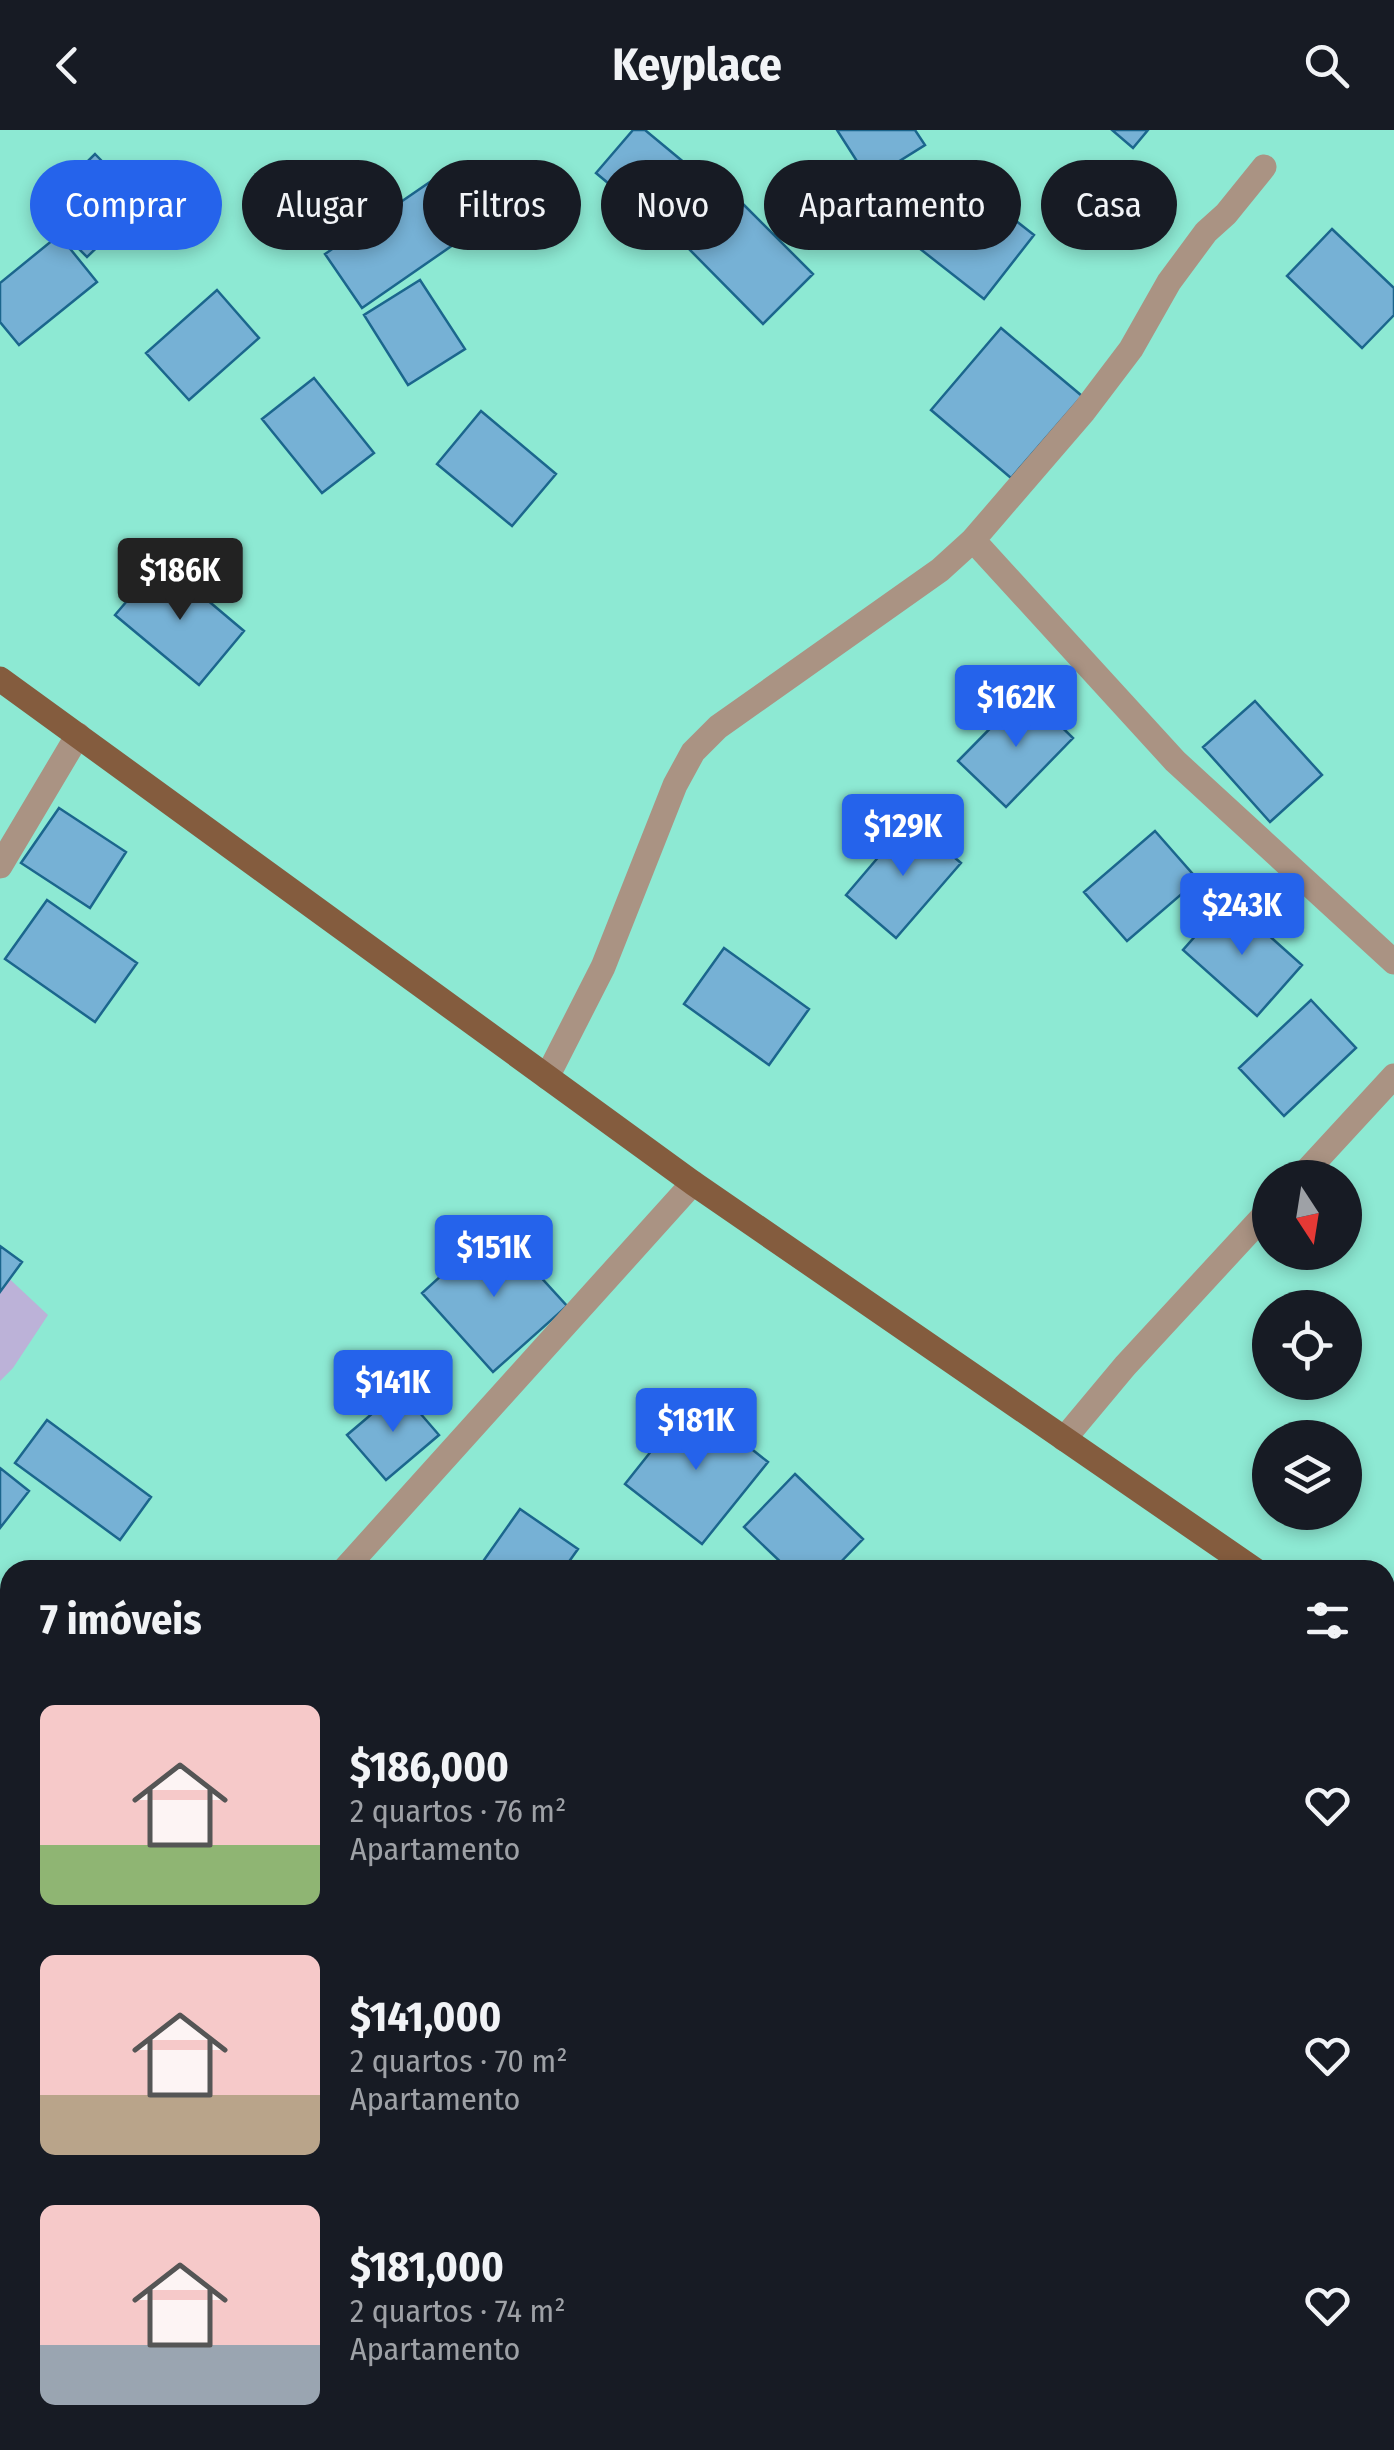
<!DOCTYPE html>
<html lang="pt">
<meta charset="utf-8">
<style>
:root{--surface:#171b24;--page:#242831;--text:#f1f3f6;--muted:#9ea1a6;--accent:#2563eb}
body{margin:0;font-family:"Fira Sans Condensed",sans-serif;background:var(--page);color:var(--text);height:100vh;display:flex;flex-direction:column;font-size:38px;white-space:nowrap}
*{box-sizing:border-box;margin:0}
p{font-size:32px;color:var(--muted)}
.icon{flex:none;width:55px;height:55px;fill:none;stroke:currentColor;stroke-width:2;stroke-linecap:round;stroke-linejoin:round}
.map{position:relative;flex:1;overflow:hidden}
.panel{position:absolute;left:0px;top:1430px;width:1395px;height:890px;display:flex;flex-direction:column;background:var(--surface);border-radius:30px 30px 0 0;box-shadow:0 5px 15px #0003}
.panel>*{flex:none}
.top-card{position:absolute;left:30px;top:30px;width:1335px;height:90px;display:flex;gap:20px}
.needle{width:65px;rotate:168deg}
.fabs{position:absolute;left:1252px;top:1030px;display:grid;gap:20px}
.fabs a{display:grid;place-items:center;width:110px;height:110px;border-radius:50%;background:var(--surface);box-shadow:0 5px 15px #0003;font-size:50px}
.price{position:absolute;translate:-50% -85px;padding:0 22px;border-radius:10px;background:var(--accent);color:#fff;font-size:32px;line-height:65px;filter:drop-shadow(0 2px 5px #0008)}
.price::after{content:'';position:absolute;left:50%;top:60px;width:30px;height:22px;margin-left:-15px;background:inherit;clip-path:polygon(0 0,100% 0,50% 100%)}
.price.on{background:#222;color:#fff}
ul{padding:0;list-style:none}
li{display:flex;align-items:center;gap:30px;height:250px;padding:0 40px}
li span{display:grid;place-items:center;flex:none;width:280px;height:200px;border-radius:15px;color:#555}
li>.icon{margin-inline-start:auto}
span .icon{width:120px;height:120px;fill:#fffc;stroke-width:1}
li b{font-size:42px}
h2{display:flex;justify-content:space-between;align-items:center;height:120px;padding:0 40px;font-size:42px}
.tag{padding:0 35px;border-radius:45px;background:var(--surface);box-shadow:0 5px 15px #0003;font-size:35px;line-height:90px}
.tag.on{background:var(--accent);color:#fff}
header{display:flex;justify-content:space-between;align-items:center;height:130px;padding:0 40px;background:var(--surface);font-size:45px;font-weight:700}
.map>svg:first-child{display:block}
.green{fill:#bcb2d8}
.building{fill:#76b1d5;stroke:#1b668d;stroke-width:2.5}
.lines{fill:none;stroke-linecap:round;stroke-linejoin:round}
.minor{stroke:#aa9383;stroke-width:25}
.major{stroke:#845c3e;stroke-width:25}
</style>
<header><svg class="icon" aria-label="back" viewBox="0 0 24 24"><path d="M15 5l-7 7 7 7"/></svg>Keyplace<svg class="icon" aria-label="search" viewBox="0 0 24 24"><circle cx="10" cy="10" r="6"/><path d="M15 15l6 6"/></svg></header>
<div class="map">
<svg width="1394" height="2320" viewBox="0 0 1394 2320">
<rect width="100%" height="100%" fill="#8de9d3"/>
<path class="green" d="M0 1140 48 1185 13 1238 0 1251Z
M0 1592 10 1594V2015L0 2032Z"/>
<path class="building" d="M633 0H645L710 54 668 103 596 43Z
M837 0H915L925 15 869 50Z
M1112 0H1148L1133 18Z
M95 24 143 73 87 127 39 79Z
M297 35 338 82 302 113 260 67Z
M947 37 1034 105 984 169 896 100Z
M443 43 479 97 362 178 325 124Z
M738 69 813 144 763 194 688 118Z
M1332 99 1394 158V185L1362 218 1287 146Z
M59 105 97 152 19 215 0 192V153Z
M420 150 465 219 408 255 364 185Z
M217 160 259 208 189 270 146 223Z
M1001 198 1082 266 1011 348 931 280Z
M314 248 374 323 322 363 262 289Z
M481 281 556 344 512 396 437 334Z
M161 431 244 501 199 555 115 485Z
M1026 562 1073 608 1006 677 958 631Z
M1255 571 1322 645 1270 692 1203 617Z
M59 678 126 722 90 778 21 733Z
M910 690 961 733 896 808 846 765Z
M1155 701 1198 750 1127 811 1084 762Z
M1228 769 1302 835 1257 886 1183 820Z
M47 770 137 833 95 892 5 829Z
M724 818 809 879 769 935 684 874Z
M1311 870 1356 918 1284 986 1239 938Z
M495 1097 567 1176 493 1242 422 1163Z
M0 1116 22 1132 0 1162Z
M400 1260 439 1305 386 1350 347 1305Z
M691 1271 768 1332 702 1414 625 1354Z
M47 1290 151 1367 120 1410 15 1333Z
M0 1338 29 1361 0 1398Z
M795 1344 863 1409 833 1440H789L744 1397Z
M520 1379 578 1419 563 1440H477Z"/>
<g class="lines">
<path class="minor" d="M973 410 1175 631 1394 832
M0 736 78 605
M547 947 603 837 675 655 693 622 718 597 940 440 973 410 1084 281 1131 219 1169 152 1206 102 1226 84 1264 37
M1300 1048 1394 946
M1064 1309 1125 1236 1270 1079
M344 1440 693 1053
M0 2037 10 2016"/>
<path class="major" d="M0 549 693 1053 1255 1440
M1385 1529 1394 1536"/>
</g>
</svg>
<div class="fabs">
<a><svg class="needle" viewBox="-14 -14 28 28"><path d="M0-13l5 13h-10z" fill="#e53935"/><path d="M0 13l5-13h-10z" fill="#9ea1a6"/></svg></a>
<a><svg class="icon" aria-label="locate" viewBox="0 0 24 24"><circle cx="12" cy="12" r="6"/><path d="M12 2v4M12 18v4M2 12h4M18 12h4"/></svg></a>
<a><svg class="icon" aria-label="layers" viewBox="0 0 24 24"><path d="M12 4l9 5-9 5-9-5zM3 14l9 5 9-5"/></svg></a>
</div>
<b class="price on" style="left:180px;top:493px">$186K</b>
<b class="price" style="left:1016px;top:620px">$162K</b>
<b class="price" style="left:903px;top:749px">$129K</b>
<b class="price" style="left:1242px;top:828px">$243K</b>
<b class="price" style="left:494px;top:1170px">$151K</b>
<b class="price" style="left:393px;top:1305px">$141K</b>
<b class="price" style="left:696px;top:1343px">$181K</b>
<div class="top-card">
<a class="tag on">Comprar</a>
<a class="tag">Alugar</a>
<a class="tag">Filtros</a>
<a class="tag">Novo</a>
<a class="tag">Apartamento</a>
<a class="tag">Casa</a>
</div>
<section class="panel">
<h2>7 imóveis<svg class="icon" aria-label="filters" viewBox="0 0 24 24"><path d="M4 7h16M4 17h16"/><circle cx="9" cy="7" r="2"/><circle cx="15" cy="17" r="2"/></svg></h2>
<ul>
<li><span style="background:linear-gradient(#f6c9c9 70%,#8fb573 0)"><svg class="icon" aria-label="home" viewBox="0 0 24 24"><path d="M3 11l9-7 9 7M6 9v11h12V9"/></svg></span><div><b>$186,000</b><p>2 quartos · 76 m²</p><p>Apartamento</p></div><svg class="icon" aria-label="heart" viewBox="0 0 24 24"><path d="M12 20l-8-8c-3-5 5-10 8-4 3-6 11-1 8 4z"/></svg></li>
<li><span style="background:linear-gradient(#f6c9c9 70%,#b9a48a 0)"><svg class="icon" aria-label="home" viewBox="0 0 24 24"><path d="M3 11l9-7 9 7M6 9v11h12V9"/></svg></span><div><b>$141,000</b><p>2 quartos · 70 m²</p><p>Apartamento</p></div><svg class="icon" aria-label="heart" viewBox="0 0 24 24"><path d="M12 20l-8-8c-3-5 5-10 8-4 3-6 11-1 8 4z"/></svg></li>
<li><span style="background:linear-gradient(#f6c9c9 70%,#9aa5b1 0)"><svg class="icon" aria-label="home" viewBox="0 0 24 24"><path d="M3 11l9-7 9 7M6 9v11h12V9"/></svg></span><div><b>$181,000</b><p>2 quartos · 74 m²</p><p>Apartamento</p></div><svg class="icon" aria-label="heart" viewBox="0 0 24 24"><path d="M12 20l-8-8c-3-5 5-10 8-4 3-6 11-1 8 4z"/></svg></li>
</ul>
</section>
</div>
